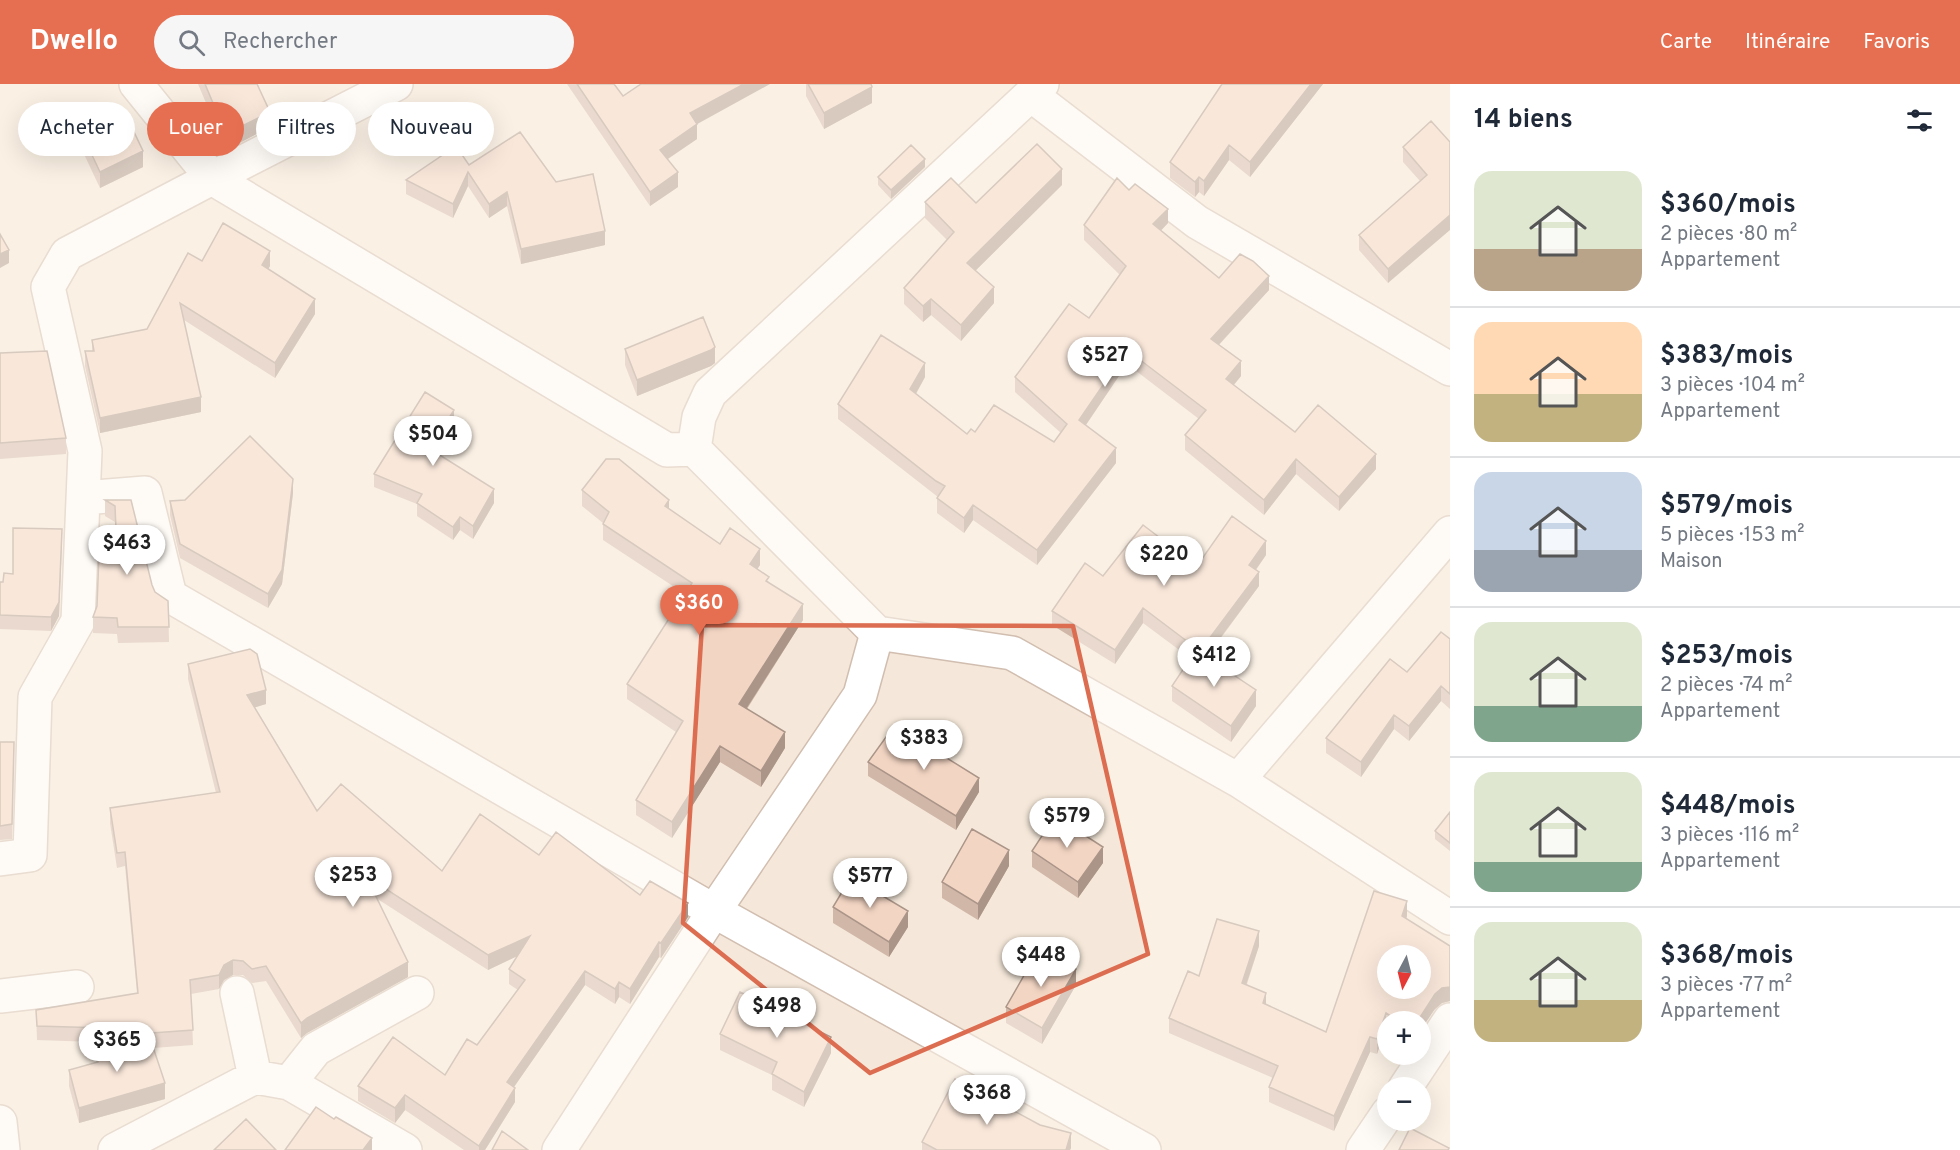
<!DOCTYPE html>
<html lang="fr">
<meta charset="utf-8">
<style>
:root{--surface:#fff;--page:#f6f6f7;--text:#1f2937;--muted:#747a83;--line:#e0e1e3;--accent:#e76f51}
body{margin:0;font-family:Overpass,sans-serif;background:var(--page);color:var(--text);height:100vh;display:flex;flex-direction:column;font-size:22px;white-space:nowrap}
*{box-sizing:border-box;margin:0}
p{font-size:20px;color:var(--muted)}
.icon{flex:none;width:33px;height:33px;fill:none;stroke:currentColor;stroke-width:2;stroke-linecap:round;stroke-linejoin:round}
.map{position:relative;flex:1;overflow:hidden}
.side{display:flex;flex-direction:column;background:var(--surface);width:510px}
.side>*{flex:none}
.top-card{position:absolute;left:18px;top:18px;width:570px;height:54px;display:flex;gap:12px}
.needle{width:39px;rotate:187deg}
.fabs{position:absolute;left:1377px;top:861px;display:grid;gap:12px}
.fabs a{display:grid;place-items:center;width:54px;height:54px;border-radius:50%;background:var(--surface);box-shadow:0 6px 24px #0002;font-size:30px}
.price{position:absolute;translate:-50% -51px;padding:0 14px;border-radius:21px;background:#fff;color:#222;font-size:20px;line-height:39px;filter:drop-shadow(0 2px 3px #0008)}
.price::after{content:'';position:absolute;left:50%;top:36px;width:18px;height:14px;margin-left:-9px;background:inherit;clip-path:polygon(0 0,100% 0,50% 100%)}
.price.current{background:var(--accent);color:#fff}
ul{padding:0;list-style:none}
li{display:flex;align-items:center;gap:18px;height:150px;padding:0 24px}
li+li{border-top:2px solid var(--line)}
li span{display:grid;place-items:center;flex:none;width:168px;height:120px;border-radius:18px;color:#555}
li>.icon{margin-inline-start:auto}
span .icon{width:72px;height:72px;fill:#fffc;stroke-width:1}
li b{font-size:26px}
h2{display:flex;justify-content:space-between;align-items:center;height:72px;padding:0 24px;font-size:26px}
.pill{padding:0 21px;border-radius:27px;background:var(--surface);box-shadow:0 6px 24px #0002;font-size:21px;line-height:54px}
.pill.current{background:var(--accent);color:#fff}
header{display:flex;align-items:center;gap:36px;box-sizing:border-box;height:84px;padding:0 30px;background:var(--accent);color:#fff}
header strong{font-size:28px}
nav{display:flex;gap:33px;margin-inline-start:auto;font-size:21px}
.search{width:420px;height:54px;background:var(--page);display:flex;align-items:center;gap:15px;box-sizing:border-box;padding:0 21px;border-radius:33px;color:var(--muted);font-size:22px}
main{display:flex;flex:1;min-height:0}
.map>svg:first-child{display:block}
.residential{fill:#f5e8da;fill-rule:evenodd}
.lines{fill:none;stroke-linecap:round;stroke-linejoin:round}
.minor-casing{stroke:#d1beb0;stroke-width:36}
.minor{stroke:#fff;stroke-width:33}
.wall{fill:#d1b7a8}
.shaded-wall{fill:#aa9588}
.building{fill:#f3d5c3;stroke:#aa9588;stroke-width:1.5;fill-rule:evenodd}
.marked{fill:none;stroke:#dc6d51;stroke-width:4.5;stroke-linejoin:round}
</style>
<header>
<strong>Dwello</strong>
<div class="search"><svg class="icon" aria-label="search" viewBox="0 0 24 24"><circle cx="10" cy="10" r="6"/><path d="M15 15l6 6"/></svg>Rechercher</div>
<nav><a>Carte</a><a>Itinéraire</a><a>Favoris</a></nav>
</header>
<main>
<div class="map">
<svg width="1450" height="1066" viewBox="0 0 1450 1066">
<rect width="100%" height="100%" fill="#fdf6ec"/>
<path class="residential" d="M0 0H1450V1066H0ZM1388 872H1420V904H1388ZM1388 938H1420V970H1388ZM1388 1004H1420V1036H1388Z"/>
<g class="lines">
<defs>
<path id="minor" d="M136 0 212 94 667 366 694 365
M1031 11 1197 138 1450 285
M83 414 145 409 170 512 714 827 1144 1066
M877 549 1012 569 1238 696 1450 834
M1238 696 1450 449
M0 775 30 771 35 613 78 537 85 367 48 203 67 170 212 94 396 0
M237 909 255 993
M0 912 77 903
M289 999 316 965 417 909
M1405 1004 1450 936
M0 1038 3 1066
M115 1066 255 993 289 999 405 1066
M559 1066 714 827 860 611 877 549 694 365 699 333 710 309 1042 0
M1363 1066 1388 1029"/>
</defs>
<use href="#minor" class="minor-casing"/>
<use href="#minor" class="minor"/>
</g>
<path class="wall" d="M198 0H257L270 43 226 66Z
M567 0H614L623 12 697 40V55L668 75 678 103 650 122Z
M806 0H871L872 19 824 45 806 12Z
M1222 0H1323L1250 93 1229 76 1204 112 1199 108 1195 113 1170 94V78Z
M82 50 143 83 100 104 82 66Z
M1450 58 1388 199 1359 166V151L1420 97 1403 78V63Z
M469 81 556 98 605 161 521 180 507 122 489 134 468 102 453 134 406 110V96Z
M925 83 891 115 878 101V93Z
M1062 101 975 187 994 219 961 257 931 231 923 238 904 220V204L947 156 925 134V118L976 119Z
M1129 106 1168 139 1161 146 1219 194 1269 206 1219 261 1241 292 1234 301 1295 348 1376 385 1339 427 1296 390 1264 431 1185 366V351L1199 335 1127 280 1086 341 1116 379 1037 481 973 436 964 449 937 429V414L938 413 838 335V320L925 293 916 310 967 350 975 348 1054 358 1061 349 1015 308V293L1089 234 1120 191 1084 156V141Z
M202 177 270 182 268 185 315 230 275 294 184 236 201 328 100 349 85 282V267H92V256L147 245Z
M625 265 715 279 711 282 637 312 625 281Z
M0 269 66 354V370L0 375Z
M454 339 436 369 494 419 473 455 460 446 453 456 417 432V420L374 403V390Z
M582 406 669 425 720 460 760 481 757 485 803 536 747 625 785 664 761 703 720 678 672 754 636 731V716L676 648 627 615V600L685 510 603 456V439L582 422Z
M293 409 282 500 268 524 180 474 170 431V417Z
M105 416H131L152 501 155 508 168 517 169 558 118 559 117 550 93 549V533L97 522 115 445V438L105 432Z
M62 460 59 532 51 547 0 545V498H3L13 490Z
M1266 471 1256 486 1259 502 1207 573 1256 622 1231 658 1172 617V602L1190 574 1143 539 1115 580 1052 541V527L1103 492 1197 482Z
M1450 555V625L1441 617 1409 657 1394 645 1361 693 1326 669V654L1407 588Z
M188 580 266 620 255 623 317 727 442 787 539 771 640 811 688 833 661 874 659 873 630 920 619 913 615 920 585 901 514 1003 515 1018 485 1066H464L405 1026 395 1039 358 1017V1002L445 991 477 961 518 906 509 900V885L517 872 488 886 376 814 408 893 307 949 301 954 266 897 252 899 243 891H233L224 896 219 905 191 910 193 961 153 964 165 1015 79 1039 69 1002V986L96 978V965L123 959 37 956 36 926 137 909 125 782 117 784 110 739V724L216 709 188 595Z
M0 658H14L12 755 0 756Z
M868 678 979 708 956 746 868 692Z
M1450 728V767L1435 755V747Z
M1032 767 1103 779 1078 814 1032 783Z
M1009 782 978 836 942 814V798Z
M833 823 908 843 889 873 833 839Z
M1407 832 1406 835 1450 862V917L1442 919 1420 938H1388V945L1386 944 1377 970 1370 968 1334 1047 1269 1018V1003L1273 994 1169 949V934L1199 892 1259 862 1247 900 1266 921 1326 948Z
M1076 901 1042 960 1006 939V923Z
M720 950 831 969 804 1023 772 1006V991L720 966Z
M922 1058 1071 1064 1070 1066H922Z"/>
<path class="shaded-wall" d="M744 0H770L690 44V29Z
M1311 0H1323L1250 93V78Z
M872 3V19L824 45V29Z
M270 28V43L226 66V50Z
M697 40V55L660 80V66Z
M1229 61V76L1204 112V97Z
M143 67V83L100 104V88Z
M925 75V83L891 115V106Z
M1062 85V101L967 195V179Z
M468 88V102L453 134V120Z
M678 88V103L650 122V108Z
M1199 93V108L1195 113V98Z
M507 108V122L489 134V120Z
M1168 125V139L1153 155V140Z
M1450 131V146L1388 199V185Z
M605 147V161L521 180V165Z
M9 166V179L0 184V170Z
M270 167V182L262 196V181Z
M1269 192V206L1211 269V255Z
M994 203V219L961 257V241Z
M315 215V230L275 294V279Z
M931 215V231L923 238V222Z
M715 263V279L711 282 637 312V296Z
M1127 266V280L1079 351V336Z
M1241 277V292L1226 310V295Z
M925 279V293L910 320V305Z
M201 313V328L100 349V334Z
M454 326V339L430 378V365Z
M1116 364V379L1037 481V466Z
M1376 370V385L1339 427V413Z
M1296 375V390L1264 431V416Z
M293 395V409L282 500 268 524V510Z
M494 405V419L473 455V442Z
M669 416V432L665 422Z
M973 421V436L964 449V434Z
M460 433V446L453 456V443Z
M62 445 59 532 51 547V533Z
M1266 457V471L1249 495V481Z
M760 465V481L750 496V480Z
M1259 488V502L1200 581V567Z
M803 520V536L739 636V620Z
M1143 524V539L1115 580V566Z
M1441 602V617L1409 657V642Z
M266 606V620L247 626V611Z
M1256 606V622L1231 658V642Z
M1394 631V645L1361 693V678Z
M785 648V664L761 703V687Z
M720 662V678L672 754V738Z
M979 694V708L956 746V732Z
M1103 763V779L1078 814V798Z
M1009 766V782L978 836V820Z
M1407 817V832L1402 847V832Z
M688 819V833L661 874V859Z
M908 827V843L889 873V858Z
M1259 847V862L1242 913V899Z
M530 852V866L488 886V871Z
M659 858V873L630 920V905Z
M233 876V891L224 896 219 905V891L224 881Z
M408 878V893L307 949 301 954V939L307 934Z
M1076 885V901L1042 960V944Z
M585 887V901L507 1013V998Z
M619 898V913L615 920V905Z
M1450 903V917L1442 919 1435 925 1420 947V938H1417L1435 910 1442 904Z
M1266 909V924L1263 919Z
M1386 929V944L1377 970V955Z
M831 953V969L804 1023V1008Z
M1370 953V968L1334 1047V1032Z
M165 999V1015L79 1039V1024Z
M515 1004V1018L485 1066H479V1062Z
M405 1011V1026L395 1039V1024Z
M1071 1049V1064L1070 1066H1066Z
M372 1054V1066H363Z"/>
<path class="building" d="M205 0H257L270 28 226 50Z
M577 0H614L623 12 641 0H744L690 29 697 40 660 66 678 88 650 108Z
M808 0H871L872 3 824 29Z
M1222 0H1311L1250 78 1229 61 1204 97 1199 93 1195 98 1170 78Z
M125 29 143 67 100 88 82 50Z
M1431 37 1450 58V131L1388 185 1359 151 1427 91 1403 63Z
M520 48 556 98 593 90 605 147 521 165 507 108 489 120 468 88 453 120 406 96 456 62 469 81Z
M1037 60 1062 85 967 179 994 203 961 241 931 215 923 222 904 204 954 148 925 118 951 94 976 119Z
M911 61 925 75 891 106 878 93Z
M1117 94 1129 106 1135 100 1168 125 1153 140 1219 194 1240 170 1253 177 1269 192 1211 255 1241 277 1226 295 1295 348 1318 321 1376 370 1339 413 1296 375 1264 416 1185 351 1206 326 1127 266 1079 336 1116 364 1037 466 973 421 964 434 937 414 945 402 936 397 838 320 881 251 925 279 910 305 967 350 971 345 975 348 994 321 1054 358 1067 340 1015 293 1069 220 1089 234 1126 182 1084 141Z
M223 139 270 167 262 181 315 215 275 279 180 219 201 313 100 334 85 267H94L92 256 147 245 188 169 202 177Z
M0 150 9 166 0 170Z
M703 233 715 263 711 266 637 296 625 265Z
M47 267 66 354 0 359V269Z
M425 308 454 326 430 365 494 405 473 442 460 433 453 443 417 419 422 410 374 390Z
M250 352 293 395 282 486 268 510 180 460 170 417 185 416Z
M606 375H619L669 416 665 422 720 460 730 444 760 465 750 480 769 493 766 497 803 520 739 620 785 648 761 687 720 662 672 738 636 716 683 637 627 600 692 499 603 440 609 428 582 406Z
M105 416H131L152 501 155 508 168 517 169 543H118L117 534 93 533 97 522 100 445H116L115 422Z
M1232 432 1266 457 1249 481 1259 488 1200 567 1143 524 1115 566 1052 527 1085 479 1103 492 1143 441 1197 482Z
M13 444 62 445 59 518 51 533 0 531V498H3L4 489 13 490Z
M1441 548 1450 555V610L1441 602 1409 642 1394 631 1361 678 1326 654 1390 575 1407 588Z
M250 565 257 570 266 606 247 611 317 727 341 700 442 787 480 730 539 771 556 748 640 811 650 797 688 819 661 859 659 858 630 905 619 898 615 905 585 887 507 998 515 1004 479 1062 405 1011 395 1024 358 1002 393 953 445 991 467 955 477 961 525 896 509 885 530 852 488 871 366 792 408 878 307 934 301 939 266 882 252 885 243 877 233 876 224 881 219 891 190 896 193 946 138 950V945L37 942 36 926 138 909 125 768 117 769 110 724 220 708 188 580Z
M1196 566 1256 606 1231 642 1172 602Z
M894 642 927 666 929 663 979 694 956 732 868 678Z
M0 658H14L12 740 0 742Z
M1450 728V759L1435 747Z
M1055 732 1103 763 1078 798 1032 767Z
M972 745 1009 766 978 820 942 798Z
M851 793 908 827 889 858 833 823Z
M1374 807 1407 817 1402 832 1450 862V903L1442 904 1435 910 1417 938H1400L1386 929 1377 955 1370 953 1334 1032 1269 1003 1278 982 1169 934 1188 887 1199 892 1217 835 1259 847 1242 899 1266 909 1263 919 1326 948ZM1388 872H1420V904H1388Z
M1039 865 1076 885 1042 944 1006 923Z
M740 908 831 953 804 1008 772 990 777 978 720 950Z
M150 954 165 999 79 1024 69 986 98 978 96 965Z
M955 995 1040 1041 1071 1049 1066 1066H937L922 1058Z
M316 1023 334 1035 336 1033 372 1054 363 1066H285Z
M246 1035 276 1066H214Z
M1410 1044 1449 1064 1448 1066H1399Z
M502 1047 528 1066H492Z"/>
<path d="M0 0H1450V1066H0ZM702 541 1073 542 1148 870 870 989 683 839Z" fill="#fdf6ec" fill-opacity=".55" fill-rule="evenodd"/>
<path class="marked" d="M702 541 1073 542 1148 870 870 989 683 839Z"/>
</svg>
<div class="fabs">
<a><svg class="needle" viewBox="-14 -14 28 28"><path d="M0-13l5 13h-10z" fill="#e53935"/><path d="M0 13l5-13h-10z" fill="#747a83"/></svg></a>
<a>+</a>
<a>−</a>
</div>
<b class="price" style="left:1105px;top:304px">$527</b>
<b class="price" style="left:433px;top:383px">$504</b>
<b class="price" style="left:127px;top:492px">$463</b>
<b class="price" style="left:1164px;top:503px">$220</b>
<b class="price current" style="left:699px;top:552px">$360</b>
<b class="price" style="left:1214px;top:604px">$412</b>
<b class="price" style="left:924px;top:687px">$383</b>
<b class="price" style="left:1067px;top:765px">$579</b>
<b class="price" style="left:353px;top:824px">$253</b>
<b class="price" style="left:870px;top:825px">$577</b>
<b class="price" style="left:1041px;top:904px">$448</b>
<b class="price" style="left:777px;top:955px">$498</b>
<b class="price" style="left:117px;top:989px">$365</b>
<b class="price" style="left:987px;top:1042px">$368</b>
<div class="top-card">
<a class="pill">Acheter</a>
<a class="pill current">Louer</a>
<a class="pill">Filtres</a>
<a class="pill">Nouveau</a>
</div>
</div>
<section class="side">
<h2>14 biens<svg class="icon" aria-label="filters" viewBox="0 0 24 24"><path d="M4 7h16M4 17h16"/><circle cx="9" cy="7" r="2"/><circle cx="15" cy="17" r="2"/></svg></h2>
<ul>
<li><span style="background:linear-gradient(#dfe7d0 65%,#b9a48a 0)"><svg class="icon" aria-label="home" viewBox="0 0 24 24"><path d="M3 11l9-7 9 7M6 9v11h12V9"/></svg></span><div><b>$360/mois</b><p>2 pièces · 80 m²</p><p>Appartement</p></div></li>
<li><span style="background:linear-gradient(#ffd9b3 60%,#c2b280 0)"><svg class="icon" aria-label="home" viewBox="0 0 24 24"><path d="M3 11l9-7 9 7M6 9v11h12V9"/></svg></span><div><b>$383/mois</b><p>3 pièces · 104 m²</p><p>Appartement</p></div></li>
<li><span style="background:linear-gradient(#c9d6e8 65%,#9aa5b1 0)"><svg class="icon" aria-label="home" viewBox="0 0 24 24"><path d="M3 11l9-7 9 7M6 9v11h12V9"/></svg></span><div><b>$579/mois</b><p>5 pièces · 153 m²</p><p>Maison</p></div></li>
<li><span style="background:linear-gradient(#dfe7d0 70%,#7fa58c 0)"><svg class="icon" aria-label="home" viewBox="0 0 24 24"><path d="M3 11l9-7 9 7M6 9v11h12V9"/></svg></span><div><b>$253/mois</b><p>2 pièces · 74 m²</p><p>Appartement</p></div></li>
<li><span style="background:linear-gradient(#dfe7d0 75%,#7fa58c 0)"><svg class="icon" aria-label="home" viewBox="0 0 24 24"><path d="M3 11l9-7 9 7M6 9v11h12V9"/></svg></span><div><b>$448/mois</b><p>3 pièces · 116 m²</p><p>Appartement</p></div></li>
<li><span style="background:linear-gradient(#dfe7d0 65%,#c2b280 0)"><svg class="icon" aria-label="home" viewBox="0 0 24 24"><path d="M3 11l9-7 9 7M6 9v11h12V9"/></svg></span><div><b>$368/mois</b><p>3 pièces · 77 m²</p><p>Appartement</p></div></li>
</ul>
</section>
</main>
